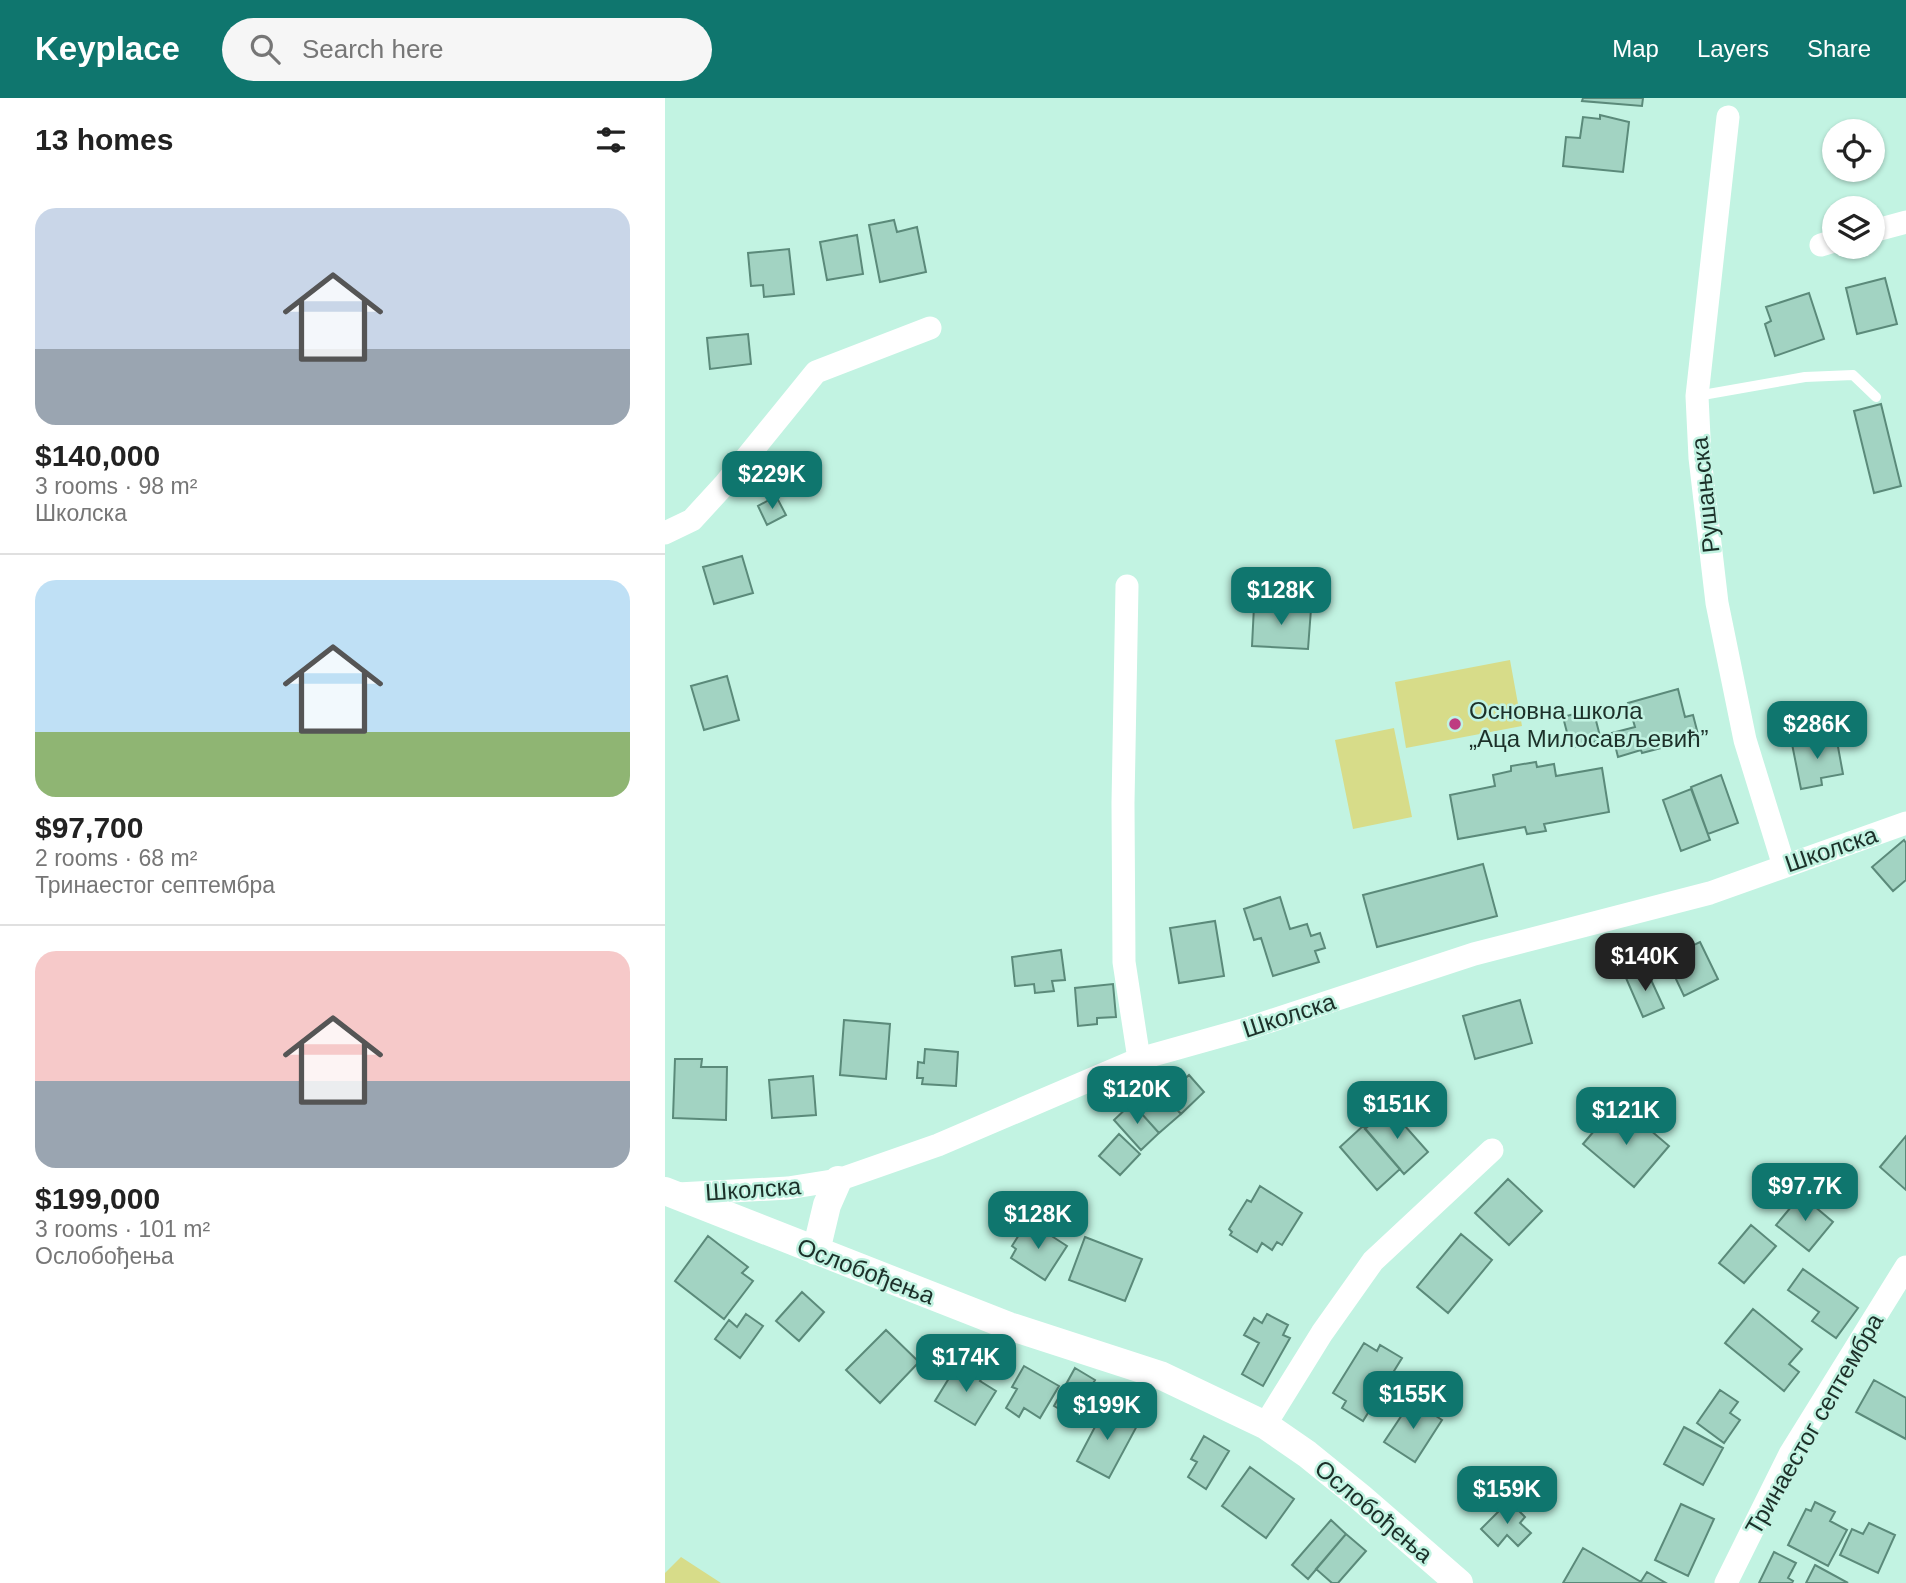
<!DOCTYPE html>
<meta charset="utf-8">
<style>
:root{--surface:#fff;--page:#f6f6f6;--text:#222;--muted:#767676;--line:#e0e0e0;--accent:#0f766e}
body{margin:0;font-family:Helvetica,sans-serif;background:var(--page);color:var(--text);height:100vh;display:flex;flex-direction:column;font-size:26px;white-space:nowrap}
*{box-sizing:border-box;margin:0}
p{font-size:23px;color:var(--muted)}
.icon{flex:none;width:38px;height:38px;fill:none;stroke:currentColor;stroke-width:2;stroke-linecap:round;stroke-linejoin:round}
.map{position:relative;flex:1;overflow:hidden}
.sheet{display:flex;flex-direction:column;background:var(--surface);width:665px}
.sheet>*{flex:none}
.fabs{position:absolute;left:1157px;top:21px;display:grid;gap:14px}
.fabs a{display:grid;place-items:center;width:63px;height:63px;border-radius:50%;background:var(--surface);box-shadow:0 2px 5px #0004;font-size:35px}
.price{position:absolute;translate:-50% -60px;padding:0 16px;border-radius:14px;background:var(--accent);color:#fff;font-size:23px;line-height:46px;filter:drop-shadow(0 2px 4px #0008)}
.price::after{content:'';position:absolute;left:50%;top:42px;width:21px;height:16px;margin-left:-10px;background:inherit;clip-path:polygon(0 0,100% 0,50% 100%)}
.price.active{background:#222;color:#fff}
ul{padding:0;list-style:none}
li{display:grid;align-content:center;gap:14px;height:371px;padding:0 35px}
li+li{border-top:2px solid var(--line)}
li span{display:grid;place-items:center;height:217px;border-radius:21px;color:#555}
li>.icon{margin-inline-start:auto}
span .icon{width:126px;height:126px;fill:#fffc;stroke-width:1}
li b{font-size:30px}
h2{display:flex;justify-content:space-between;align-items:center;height:84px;padding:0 35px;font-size:30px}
header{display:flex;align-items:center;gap:42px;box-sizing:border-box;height:98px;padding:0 35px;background:var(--accent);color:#fff}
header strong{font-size:33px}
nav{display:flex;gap:38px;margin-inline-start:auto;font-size:24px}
.search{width:490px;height:63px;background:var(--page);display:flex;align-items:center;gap:18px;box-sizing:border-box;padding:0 24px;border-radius:38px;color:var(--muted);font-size:26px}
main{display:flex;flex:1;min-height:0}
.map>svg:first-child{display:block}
.green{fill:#d7dc89}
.building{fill:#a2d3c2;stroke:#5b8a7a;stroke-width:2}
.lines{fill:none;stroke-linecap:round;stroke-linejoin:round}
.service{stroke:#fff;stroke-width:10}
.minor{stroke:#fff;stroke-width:23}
.tertiary{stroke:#fff;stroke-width:28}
.poi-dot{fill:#be3b81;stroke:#c2f3e2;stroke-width:2.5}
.labels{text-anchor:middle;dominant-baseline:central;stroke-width:5;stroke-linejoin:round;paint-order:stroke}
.street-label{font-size:24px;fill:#1c3029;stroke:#c2f3e2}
.poi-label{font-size:24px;fill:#1c3029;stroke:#c2f3e2;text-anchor:start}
</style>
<header>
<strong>Keyplace</strong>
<div class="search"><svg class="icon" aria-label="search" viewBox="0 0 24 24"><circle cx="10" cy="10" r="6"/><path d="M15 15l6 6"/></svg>Search here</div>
<nav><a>Map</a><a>Layers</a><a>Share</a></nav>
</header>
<main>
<section class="sheet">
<h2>13 homes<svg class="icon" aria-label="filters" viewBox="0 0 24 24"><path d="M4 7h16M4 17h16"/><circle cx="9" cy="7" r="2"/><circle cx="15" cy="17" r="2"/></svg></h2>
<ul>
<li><span style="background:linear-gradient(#c9d6e8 65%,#9aa5b1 0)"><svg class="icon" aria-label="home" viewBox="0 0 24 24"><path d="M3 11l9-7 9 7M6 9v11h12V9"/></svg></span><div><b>$140,000</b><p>3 rooms · 98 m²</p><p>Школска</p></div></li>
<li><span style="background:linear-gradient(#bfe0f5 70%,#8fb573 0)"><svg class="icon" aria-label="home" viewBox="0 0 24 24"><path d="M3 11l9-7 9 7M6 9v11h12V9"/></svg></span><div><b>$97,700</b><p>2 rooms · 68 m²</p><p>Тринаестог септембра</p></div></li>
<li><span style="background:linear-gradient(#f6c9c9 60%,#9aa5b1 0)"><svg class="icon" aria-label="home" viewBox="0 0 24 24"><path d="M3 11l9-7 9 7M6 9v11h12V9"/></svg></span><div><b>$199,000</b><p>3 rooms · 101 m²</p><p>Ослобођења</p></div></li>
</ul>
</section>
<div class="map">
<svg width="1241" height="1485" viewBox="0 0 1241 1485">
<rect width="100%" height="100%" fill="#c2f3e2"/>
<path class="green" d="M845 562 857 628 741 650 730 584Z
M729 630 747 719 688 731 670 642Z
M16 1459 56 1485H0V1475Z"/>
<path class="building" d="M918 0H978L977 8 917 3Z
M935 17 964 24 958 74 898 68 901 39 915 40 918 19 935 21Z
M229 122 232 134 252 129 261 174 215 184 204 127Z
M192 137 198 176 162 182 155 144Z
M124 151 129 196 99 199 98 187 86 188 83 155Z
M1220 180 1232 226 1192 236 1181 190Z
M1144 195 1159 241 1110 258 1100 226 1106 223 1101 209Z
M83 236 86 266 45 271 42 240Z
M1216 306 1236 388 1209 395 1189 313Z
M111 398 121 417 102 427 93 408Z
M77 458 88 495 49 506 38 469Z
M589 508 646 511 643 551 587 548Z
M62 578 74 622 39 632 26 588Z
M1013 591 1020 619 1028 617 1034 640 977 655 976 652 953 659 947 635 970 629 963 605Z
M928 611 936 642 906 650 898 619Z
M1171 638 1178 676 1156 680 1157 687 1136 691 1127 646Z
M871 664 872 669 889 666 891 678 937 670 944 714 879 726 881 733 862 736 860 729 793 741 785 697 830 688 828 677 846 673V668Z
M1056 677 1073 725 1043 736 1026 689Z
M1026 691 1045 742 1016 753 998 702Z
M1239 742 1241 745V782L1228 793 1207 769Z
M818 766 832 818 712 849 698 797Z
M615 799 625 831 642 826 646 838 655 835 660 850 650 853 654 864 608 878 596 840 589 842 579 811Z
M550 823 559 878 514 885 505 830Z
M1035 844 1053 881 1019 898 1001 860Z
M396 852 400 882 387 883 389 893 370 895 369 886 350 888 347 859Z
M981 871 999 910 978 919 961 880Z
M448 886 451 919 432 920V926L413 928 410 890Z
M855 902 867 945 810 961 798 918Z
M179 922 225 926 221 981 175 977Z
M260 951 293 954 291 988 257 986 258 980H252L253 964 259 965Z
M10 961H37L36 969H62L61 1022 8 1020Z
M524 977 539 994 516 1016 500 999Z
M148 978 151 1017 107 1020 104 982Z
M489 986 516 1016 494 1035 467 1005Z
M467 1005 494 1035 476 1052 449 1022Z
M724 1010 763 1054 739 1076 700 1031Z
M946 1013 964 1029 971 1020 1004 1048 969 1089 918 1046Z
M698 1028 735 1071 712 1092 675 1049Z
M454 1036 475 1056 455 1077 434 1058Z
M1241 1038V1092L1215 1069Z
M843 1081 877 1113 844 1147 810 1115Z
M595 1088 637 1115 617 1147 612 1144 607 1152 597 1145 592 1154 565 1137 567 1134 564 1131 582 1102 586 1104Z
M1136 1097 1168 1124 1144 1153 1111 1127Z
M368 1126 402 1148 380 1182 346 1160 351 1151 347 1148 357 1132 362 1135Z
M1086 1127 1111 1148 1079 1185 1054 1165Z
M796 1136 827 1162 783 1215 752 1189Z
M43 1138 83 1169 77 1175 88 1183 59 1221 10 1183Z
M420 1139 477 1161 460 1203 404 1182Z
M1138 1171 1193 1210 1171 1240 1147 1223 1154 1214 1123 1192Z
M137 1194 159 1214 134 1243 111 1223Z
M1088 1211 1137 1251 1124 1266 1134 1274 1119 1293 1060 1245Z
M81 1216 98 1228 75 1260 50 1241 64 1222 72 1229Z
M602 1216 623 1227 618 1237 625 1240 598 1288 577 1276 594 1245 579 1237 589 1220 597 1225Z
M221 1232 254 1264 215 1305 181 1272Z
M699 1245 712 1253 715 1247 737 1260 698 1323 677 1310 681 1303 668 1295Z
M294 1264 318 1279 315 1283 331 1293 310 1327 270 1303Z
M359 1268 394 1288 375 1320 359 1310 354 1319 341 1310 352 1291 347 1289Z
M410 1270 430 1282 408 1319 389 1308Z
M1209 1282 1241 1300V1341L1191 1314Z
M1055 1292 1073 1304 1065 1315 1075 1322 1059 1345 1032 1325Z
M747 1302 777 1322 750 1364 719 1344Z
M441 1308 473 1326 444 1380 412 1363Z
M1019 1329 1058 1350 1038 1387 999 1366Z
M539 1338 564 1353 541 1391 523 1379 532 1364 526 1361Z
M585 1369 629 1401 601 1440 557 1408Z
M844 1403 860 1419 855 1425 866 1435 853 1448 842 1437 833 1448 816 1431Z
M1150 1404 1170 1414 1165 1423 1182 1432 1163 1468 1123 1447 1141 1411 1146 1413Z
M1016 1406 1049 1421 1023 1478 990 1462Z
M666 1422 681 1436 643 1481 627 1467Z
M1204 1425 1230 1437 1213 1475 1175 1457 1187 1431 1198 1436Z
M681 1436 701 1453 673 1485H667L651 1471Z
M918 1450 976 1484 975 1485H898Z
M1109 1454 1131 1465 1123 1480 1128 1483 1127 1485H1094Z
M1150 1467 1183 1485H1141Z
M982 1474 1001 1485H975Z"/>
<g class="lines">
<path class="service" d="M1032 298 1140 279 1188 277 1211 299"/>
<path class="minor" d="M1063 19 1032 298 1035 360 1052 505 1080 642 1119 768
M1208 133 1241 124
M1156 147 1169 143
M0 435 27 422 60 386 151 274 265 230
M462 488 458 705 459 864 474 961
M13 1096 123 1090 173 1082 273 1047 474 961 581 931 809 856 1045 795 1241 725
M600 1327 657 1235 708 1163 827 1052
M1061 1485 1125 1356 1241 1169"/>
<path class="tertiary" d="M0 1093 344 1228 495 1277 600 1327 642 1356 695 1399 794 1485
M151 1153 162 1107 173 1082"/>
</g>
<circle class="poi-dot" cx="790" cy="626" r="7"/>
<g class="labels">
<g class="street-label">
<text transform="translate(1040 397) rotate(-96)">Рушањска</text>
<text transform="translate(1166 751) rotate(-19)">Школска</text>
<text transform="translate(624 917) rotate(-18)">Школска</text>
<text transform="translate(88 1091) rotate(-4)">Школска</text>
<text transform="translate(201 1173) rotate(21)">Ослобођења</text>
<text transform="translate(1149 1326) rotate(-60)">Тринаестог септембра</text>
<text transform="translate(709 1413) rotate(40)">Ослобођења</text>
</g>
<g class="poi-label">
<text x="804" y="612">Основна школа<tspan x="804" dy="28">„Аца Милосављевић”</tspan></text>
</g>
</g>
</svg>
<div class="fabs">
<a><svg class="icon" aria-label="locate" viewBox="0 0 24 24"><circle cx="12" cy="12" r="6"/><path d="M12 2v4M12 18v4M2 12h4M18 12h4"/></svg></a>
<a><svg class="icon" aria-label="layers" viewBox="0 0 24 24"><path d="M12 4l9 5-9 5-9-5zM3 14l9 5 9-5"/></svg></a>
</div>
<b class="price" style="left:107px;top:413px">$229K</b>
<b class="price" style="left:616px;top:529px">$128K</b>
<b class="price" style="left:1152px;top:663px">$286K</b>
<b class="price active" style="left:980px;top:895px">$140K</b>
<b class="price" style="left:472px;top:1028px">$120K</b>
<b class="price" style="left:732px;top:1043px">$151K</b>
<b class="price" style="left:961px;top:1049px">$121K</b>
<b class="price" style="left:1140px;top:1125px">$97.7K</b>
<b class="price" style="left:373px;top:1153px">$128K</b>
<b class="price" style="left:301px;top:1296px">$174K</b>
<b class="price" style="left:748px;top:1333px">$155K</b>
<b class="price" style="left:442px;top:1344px">$199K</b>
<b class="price" style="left:842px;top:1428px">$159K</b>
</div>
</main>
